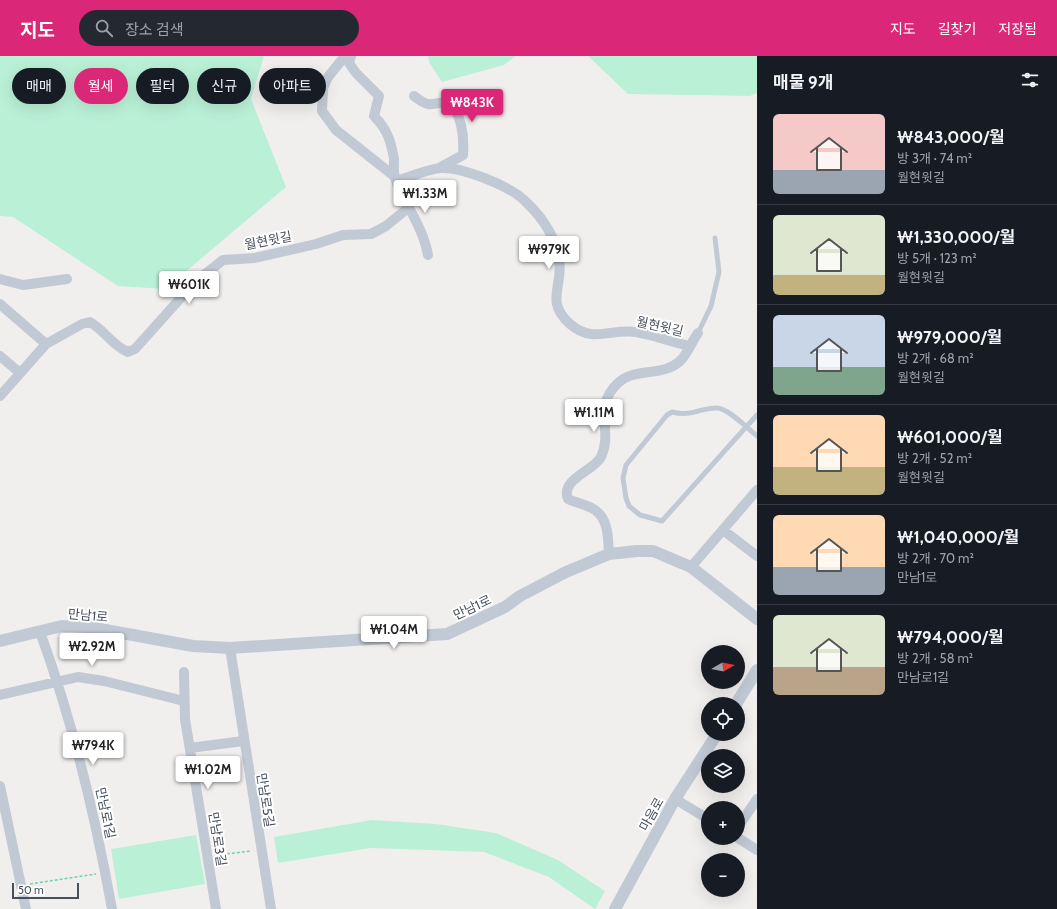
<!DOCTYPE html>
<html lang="ko">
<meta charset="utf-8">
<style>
:root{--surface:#171b24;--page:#242831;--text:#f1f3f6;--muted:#9ea1a6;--line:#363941;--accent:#db2777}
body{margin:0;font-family:Cabin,"Noto Sans KR",sans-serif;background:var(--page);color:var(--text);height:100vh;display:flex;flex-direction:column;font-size:15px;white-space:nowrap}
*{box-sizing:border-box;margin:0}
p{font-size:13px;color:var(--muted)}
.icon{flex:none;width:22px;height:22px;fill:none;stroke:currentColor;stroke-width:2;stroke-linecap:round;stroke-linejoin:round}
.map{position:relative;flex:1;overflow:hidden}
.panel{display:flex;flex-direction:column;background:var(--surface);width:300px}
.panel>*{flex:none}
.hud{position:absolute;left:12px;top:12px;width:380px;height:36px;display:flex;gap:8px}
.needle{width:26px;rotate:81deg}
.tools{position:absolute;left:701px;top:589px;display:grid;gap:8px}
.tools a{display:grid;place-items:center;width:44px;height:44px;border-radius:50%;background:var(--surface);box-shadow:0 4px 16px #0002;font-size:20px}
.scale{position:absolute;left:12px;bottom:10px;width:67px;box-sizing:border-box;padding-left:4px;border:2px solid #464f5d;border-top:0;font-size:11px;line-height:14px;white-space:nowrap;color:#464f5d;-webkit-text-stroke:3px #fff;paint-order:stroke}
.price{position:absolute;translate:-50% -34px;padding:0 9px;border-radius:4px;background:#fff;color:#222;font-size:13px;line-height:26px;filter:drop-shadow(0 1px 2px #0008)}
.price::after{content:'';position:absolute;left:50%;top:24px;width:12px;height:9px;margin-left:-6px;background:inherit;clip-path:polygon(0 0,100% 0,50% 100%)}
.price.active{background:var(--accent);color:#fff}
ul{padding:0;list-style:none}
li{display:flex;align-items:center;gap:12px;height:100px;padding:0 16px}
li+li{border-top:1px solid var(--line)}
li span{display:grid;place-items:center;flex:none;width:112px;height:80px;border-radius:6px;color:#555}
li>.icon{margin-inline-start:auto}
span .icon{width:48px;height:48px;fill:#fffc;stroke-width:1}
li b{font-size:17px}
h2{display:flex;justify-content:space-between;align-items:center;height:48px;padding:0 16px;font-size:17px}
.tag{padding:0 14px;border-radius:18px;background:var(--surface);box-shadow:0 4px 16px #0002;font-size:14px;line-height:36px}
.tag.active{background:var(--accent);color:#fff}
header{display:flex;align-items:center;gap:24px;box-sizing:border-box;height:56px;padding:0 20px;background:var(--accent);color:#fff}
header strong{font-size:19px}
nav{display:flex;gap:22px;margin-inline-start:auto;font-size:14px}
.search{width:280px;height:36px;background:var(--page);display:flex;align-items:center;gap:10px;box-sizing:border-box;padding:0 14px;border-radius:22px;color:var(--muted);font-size:15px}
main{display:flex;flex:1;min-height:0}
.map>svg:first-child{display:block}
.green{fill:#baf1d6}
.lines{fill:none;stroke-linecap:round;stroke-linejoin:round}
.path{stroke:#71d1ac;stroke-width:1.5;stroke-dasharray:3 2;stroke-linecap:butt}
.service{stroke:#c1c9d4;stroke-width:5}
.minor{stroke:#c1c9d4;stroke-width:10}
.tertiary{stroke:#c1c9d4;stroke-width:12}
.labels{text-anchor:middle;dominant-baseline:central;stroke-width:4;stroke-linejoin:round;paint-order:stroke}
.street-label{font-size:13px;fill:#464f5d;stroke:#fff}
</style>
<header>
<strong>지도</strong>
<div class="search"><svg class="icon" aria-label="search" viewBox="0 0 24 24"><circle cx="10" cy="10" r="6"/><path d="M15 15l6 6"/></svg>장소 검색</div>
<nav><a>지도</a><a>길찾기</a><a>저장됨</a></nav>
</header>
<main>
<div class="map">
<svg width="757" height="853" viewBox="0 0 757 853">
<rect width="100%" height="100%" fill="#f1efee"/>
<path class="green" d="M0 0H264L251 43 286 131 165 233 118 230 13 161 0 160Z
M428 0H516L504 9 442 26 429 6Z
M588 0H757V37L750 40 628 38Z
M372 764 436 768 496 777 558 804 605 835 595 853 549 821 484 796 371 792 278 807 274 781Z
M196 779 205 828 119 843 111 793Z"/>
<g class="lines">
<path class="path" d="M217 799 251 795
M30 828 96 818"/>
<path class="service" d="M698 277 711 250 719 216 715 182
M757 359 746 371 662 465 640 459 629 450 626 442 623 422 626 409 667 359 672 356C692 361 699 352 717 352 728 352 748 373 757 380"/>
<path class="minor" d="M345 0 328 21 323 32 322 55 336 74 394 120
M351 0 349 7 356 17 379 40 374 60C387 73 391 85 394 103 394 111 393 118 396 125 406 150 423 171 428 199
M414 40C418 43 423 47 428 48 433 49 439 46 444 47 463 51 464 84 463 99L441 111
M396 125C407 122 433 111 443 112 464 112 511 130 526 146 542 161 555 181 559 203 564 229 544 245 570 268 593 288 611 272 636 276 654 279 672 286 689 290
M0 223 23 229 67 223
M0 248 46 288 82 268 90 266C104 274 113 290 128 296L135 293 195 226 223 204 255 202 316 188 343 179 371 178 386 170 408 152
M0 300 20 317
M0 340 46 288
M723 474 757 500
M609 498C608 483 609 464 595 454 588 449 576 447 568 443 560 423 594 415 601 401 614 373 591 353 618 327 635 311 663 321 680 305 687 299 692 285 698 277
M691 511 757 434
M40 576C73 666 95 759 112 853
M230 592 271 853
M184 616 185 663 216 853
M0 639 78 621 104 625 184 645
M190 692 243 685
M0 730 26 853
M675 743 708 763
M738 771 757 743
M738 782 757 794"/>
<path class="tertiary" d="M0 585 62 570 89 571 193 590 230 592 447 578 505 551 520 540 566 516 609 498 637 495H653L691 511 757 563
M736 648 757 614
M615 853 675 743 717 678"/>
</g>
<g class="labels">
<g class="street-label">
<text transform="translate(268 184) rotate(-11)">월현윗길</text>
<text transform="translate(660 270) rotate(13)">월현윗길</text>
<text transform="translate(472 551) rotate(-25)">만남1로</text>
<text transform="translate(88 559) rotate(5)">만남1로</text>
<text transform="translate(266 744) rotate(81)">만남로5길</text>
<text transform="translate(106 757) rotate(78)">만남로1길</text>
<text transform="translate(651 758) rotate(-61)">마음로</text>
<text transform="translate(218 783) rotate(81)">만남로3길</text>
</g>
</g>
</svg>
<div class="tools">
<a><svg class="needle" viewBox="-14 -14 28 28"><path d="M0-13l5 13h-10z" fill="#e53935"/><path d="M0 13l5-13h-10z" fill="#9ea1a6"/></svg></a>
<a><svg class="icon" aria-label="locate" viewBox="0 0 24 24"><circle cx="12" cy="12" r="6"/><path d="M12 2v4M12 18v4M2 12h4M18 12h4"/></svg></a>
<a><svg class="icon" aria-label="layers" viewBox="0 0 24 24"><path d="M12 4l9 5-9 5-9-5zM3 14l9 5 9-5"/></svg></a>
<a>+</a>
<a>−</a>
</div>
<div class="scale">50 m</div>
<b class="price active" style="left:472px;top:67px">₩843K</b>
<b class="price" style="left:425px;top:158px">₩1.33M</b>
<b class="price" style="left:549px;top:214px">₩979K</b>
<b class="price" style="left:189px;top:249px">₩601K</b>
<b class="price" style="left:594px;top:377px">₩1.11M</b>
<b class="price" style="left:394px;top:594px">₩1.04M</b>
<b class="price" style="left:92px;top:611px">₩2.92M</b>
<b class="price" style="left:93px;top:710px">₩794K</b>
<b class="price" style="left:208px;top:734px">₩1.02M</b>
<div class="hud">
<a class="tag">매매</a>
<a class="tag active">월세</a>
<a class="tag">필터</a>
<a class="tag">신규</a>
<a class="tag">아파트</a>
</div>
</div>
<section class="panel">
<h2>매물 9개<svg class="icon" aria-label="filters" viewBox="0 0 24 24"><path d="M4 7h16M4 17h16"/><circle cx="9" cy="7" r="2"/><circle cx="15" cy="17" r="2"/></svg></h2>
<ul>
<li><span style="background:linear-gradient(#f6c9c9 70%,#9aa5b1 0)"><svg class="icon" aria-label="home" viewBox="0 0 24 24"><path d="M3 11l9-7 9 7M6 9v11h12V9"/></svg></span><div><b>₩843,000/월</b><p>방 3개 · 74 m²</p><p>월현윗길</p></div></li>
<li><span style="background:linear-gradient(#dfe7d0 75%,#c2b280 0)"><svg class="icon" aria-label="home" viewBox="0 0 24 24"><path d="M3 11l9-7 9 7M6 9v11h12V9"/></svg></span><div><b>₩1,330,000/월</b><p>방 5개 · 123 m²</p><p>월현윗길</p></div></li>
<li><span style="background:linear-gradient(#c9d6e8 65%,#7fa58c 0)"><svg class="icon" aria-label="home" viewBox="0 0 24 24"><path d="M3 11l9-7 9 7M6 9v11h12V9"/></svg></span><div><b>₩979,000/월</b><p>방 2개 · 68 m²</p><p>월현윗길</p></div></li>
<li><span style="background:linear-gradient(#ffd9b3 65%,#c2b280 0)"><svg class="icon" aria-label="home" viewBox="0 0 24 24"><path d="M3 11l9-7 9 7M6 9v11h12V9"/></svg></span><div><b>₩601,000/월</b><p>방 2개 · 52 m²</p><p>월현윗길</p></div></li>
<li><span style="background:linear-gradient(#ffd9b3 65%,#9aa5b1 0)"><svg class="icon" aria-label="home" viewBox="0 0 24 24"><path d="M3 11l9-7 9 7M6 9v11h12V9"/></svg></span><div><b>₩1,040,000/월</b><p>방 2개 · 70 m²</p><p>만남1로</p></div></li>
<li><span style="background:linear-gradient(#dfe7d0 65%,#b9a48a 0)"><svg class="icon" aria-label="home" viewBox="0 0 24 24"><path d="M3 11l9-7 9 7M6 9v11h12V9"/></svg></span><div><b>₩794,000/월</b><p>방 2개 · 58 m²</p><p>만남로1길</p></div></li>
</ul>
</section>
</main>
